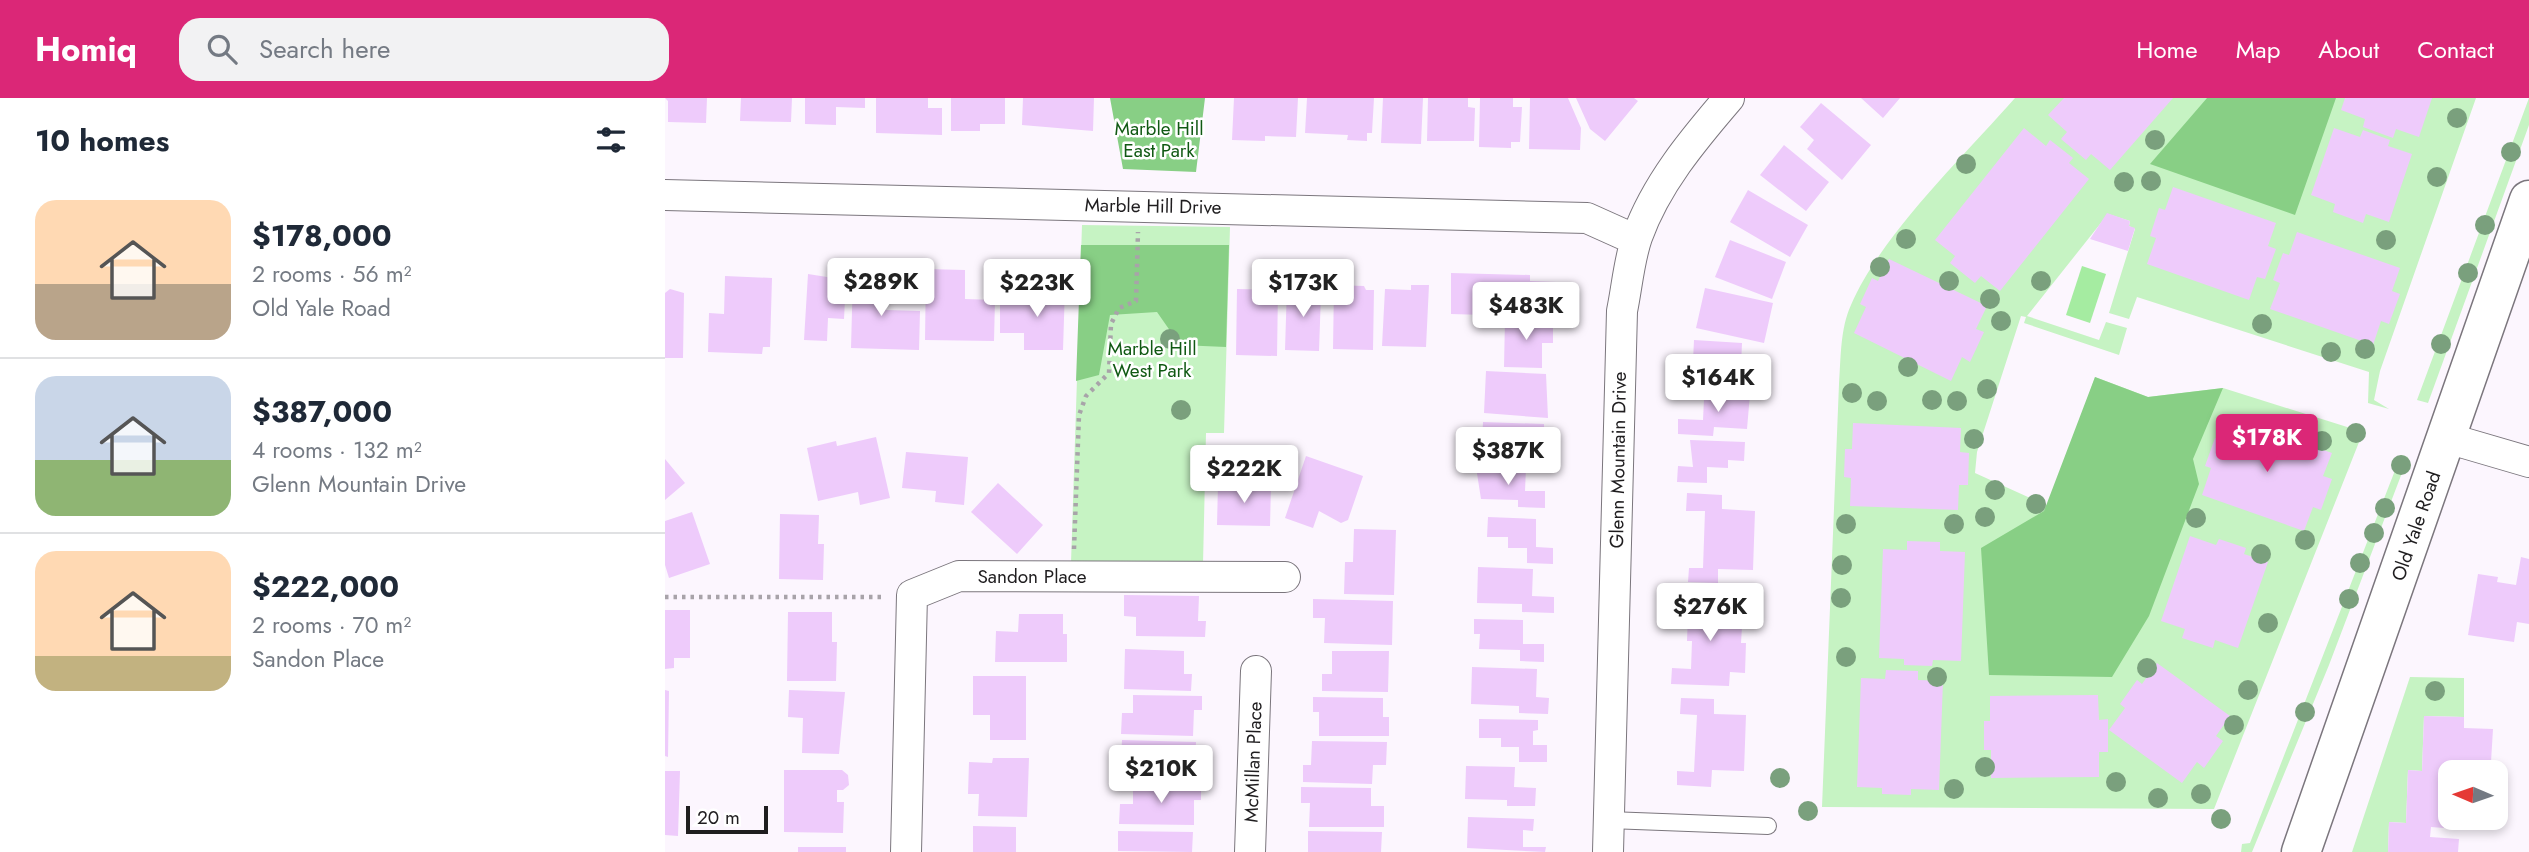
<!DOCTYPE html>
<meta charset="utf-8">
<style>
:root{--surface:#fff;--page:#f2f2f3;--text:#1f2937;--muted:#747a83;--line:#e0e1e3;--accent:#db2777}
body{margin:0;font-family:Jost,sans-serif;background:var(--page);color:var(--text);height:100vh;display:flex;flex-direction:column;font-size:26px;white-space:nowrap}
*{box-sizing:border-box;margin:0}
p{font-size:23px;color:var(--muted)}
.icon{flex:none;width:38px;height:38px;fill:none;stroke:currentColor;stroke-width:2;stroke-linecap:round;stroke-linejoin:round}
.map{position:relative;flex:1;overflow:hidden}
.panel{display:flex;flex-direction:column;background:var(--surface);width:665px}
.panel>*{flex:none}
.needle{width:46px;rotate:272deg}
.buttons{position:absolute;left:1773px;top:662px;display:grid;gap:14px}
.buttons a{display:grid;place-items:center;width:70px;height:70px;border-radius:14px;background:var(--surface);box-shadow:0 4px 10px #0003;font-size:35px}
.scale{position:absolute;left:21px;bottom:18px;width:82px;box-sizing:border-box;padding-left:7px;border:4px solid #1f1d1f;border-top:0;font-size:19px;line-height:24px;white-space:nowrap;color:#1f1d1f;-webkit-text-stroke:5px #fff;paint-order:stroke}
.price{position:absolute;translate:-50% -60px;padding:0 16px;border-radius:7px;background:#fff;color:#222;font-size:23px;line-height:46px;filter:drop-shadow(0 2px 4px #0008)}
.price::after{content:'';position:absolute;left:50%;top:42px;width:21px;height:16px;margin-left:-10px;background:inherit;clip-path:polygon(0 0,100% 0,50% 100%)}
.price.selected{background:var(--accent);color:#fff}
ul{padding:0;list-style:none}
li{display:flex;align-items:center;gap:21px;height:175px;padding:0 35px}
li+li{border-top:2px solid var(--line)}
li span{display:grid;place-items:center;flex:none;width:196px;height:140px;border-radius:21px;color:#555}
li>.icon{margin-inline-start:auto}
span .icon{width:84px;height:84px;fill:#fffc;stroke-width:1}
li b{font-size:30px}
h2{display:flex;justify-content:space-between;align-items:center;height:84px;padding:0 35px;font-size:30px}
header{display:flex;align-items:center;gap:42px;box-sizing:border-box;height:98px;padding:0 35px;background:var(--accent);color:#fff}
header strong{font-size:33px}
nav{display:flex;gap:38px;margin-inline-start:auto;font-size:24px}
.search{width:490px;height:63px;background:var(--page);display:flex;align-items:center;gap:18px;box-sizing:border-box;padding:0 24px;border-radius:21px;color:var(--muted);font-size:26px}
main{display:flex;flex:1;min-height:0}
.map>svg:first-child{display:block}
.green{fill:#c6f3c3}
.forest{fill:#88cf85}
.water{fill:#a5eca1}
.building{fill:#eecbfb}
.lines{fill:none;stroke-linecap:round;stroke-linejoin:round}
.service-casing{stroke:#7b767d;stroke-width:18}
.minor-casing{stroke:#7b767d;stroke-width:32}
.secondary-casing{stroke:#7b767d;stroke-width:41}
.path{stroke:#a8a3a9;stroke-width:4.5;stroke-dasharray:3.5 5;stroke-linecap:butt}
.service{stroke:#fff;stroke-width:16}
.minor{stroke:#fff;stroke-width:30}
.secondary{stroke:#fff;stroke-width:38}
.tree{fill:#7aa07d}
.labels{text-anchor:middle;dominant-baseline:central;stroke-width:5;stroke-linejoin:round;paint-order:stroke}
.park-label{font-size:19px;fill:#105913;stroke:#fff}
.street-label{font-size:19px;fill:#1f1d1f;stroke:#fff}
</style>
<header>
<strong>Homiq</strong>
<div class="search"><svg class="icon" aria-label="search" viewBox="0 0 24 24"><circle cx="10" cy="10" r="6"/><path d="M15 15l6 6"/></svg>Search here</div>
<nav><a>Home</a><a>Map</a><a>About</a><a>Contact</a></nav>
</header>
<main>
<section class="panel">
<h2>10 homes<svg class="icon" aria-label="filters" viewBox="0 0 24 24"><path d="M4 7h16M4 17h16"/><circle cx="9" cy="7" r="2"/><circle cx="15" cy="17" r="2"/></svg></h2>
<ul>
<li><span style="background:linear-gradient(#ffd9b3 60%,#b9a48a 0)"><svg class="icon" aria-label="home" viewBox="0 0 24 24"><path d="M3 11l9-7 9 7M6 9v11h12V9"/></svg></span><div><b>$178,000</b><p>2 rooms · 56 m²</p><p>Old Yale Road</p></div></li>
<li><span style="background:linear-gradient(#c9d6e8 60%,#8fb573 0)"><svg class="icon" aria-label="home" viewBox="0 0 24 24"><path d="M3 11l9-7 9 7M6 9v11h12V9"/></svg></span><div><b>$387,000</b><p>4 rooms · 132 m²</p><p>Glenn Mountain Drive</p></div></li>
<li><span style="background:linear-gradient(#ffd9b3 75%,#c2b280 0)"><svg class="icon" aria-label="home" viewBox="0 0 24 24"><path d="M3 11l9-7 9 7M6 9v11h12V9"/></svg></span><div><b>$222,000</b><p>2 rooms · 70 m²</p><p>Sandon Place</p></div></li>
</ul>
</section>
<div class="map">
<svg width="1864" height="754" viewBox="0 0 1864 754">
<rect width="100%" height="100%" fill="#fcf6fe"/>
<path class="green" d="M1350 0H1811L1715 273 1709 302 1724 311 1703 305 1704 274 1472 199 1464 221 1444 215 1470 131 1464 128 1465 123 1443 116 1362 218 1434 242 1441 224 1462 230 1454 257 1359 225 1361 219 1356 218 1312 354 1310 375 1385 409 1430 279 1483 299 1558 290 1698 334 1549 711 1157 709 1174 286C1176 260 1175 231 1186 207 1216 137 1299 58 1350 0Z
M1864 0V27L1763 305 1752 302Z
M417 127 565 129 559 335H541L538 466 406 465Z
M1736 357 1743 359 1664 567 1587 754H1576L1577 746 1585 745Z
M1745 579 1799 580V619L1759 618 1757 673 1743 672 1741 725 1724 724 1723 754H1687Z"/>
<path class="forest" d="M445 0H540L531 74 458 71Z
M1542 0H1671L1630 117 1485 66Z
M416 147H564L561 249 515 247 492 214 445 217 434 277 411 283Z
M1430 279 1483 299 1558 290 1528 361 1534 386 1484 518 1447 579 1324 577 1316 450 1379 413Z"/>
<path class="water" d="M1417 168 1441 176 1425 225 1401 217Z"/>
<path class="building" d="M0 0H42L41 25 3 24V3Z
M76 0H127L126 24 75 23Z
M140 0H200V10L171 9V27L140 26Z
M211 0H263V10H277V37L211 35Z
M286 0H340V26H315V33H286Z
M358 0H429L428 33 357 27Z
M569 0H633L631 39 600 38V43L567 42Z
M642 0H709L707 35H702V43L682 42 683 37 640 35Z
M718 0H758L756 46 716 45Z
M763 0H803V9L810 10 809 43H762Z
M815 0H848V9H857L855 44H846V50L814 49Z
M865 0H903L916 30 915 52 864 51Z
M911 0H969L973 3 940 43 925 31Z
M1196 0H1235L1218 20Z
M1399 0H1508L1445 72 1426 56 1421 62 1396 41 1402 34 1383 17Z
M1680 0H1767L1754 39 1731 31 1728 40 1698 29 1700 21 1676 12Z
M1156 5 1206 47 1177 82 1142 51 1149 42 1135 29Z
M1359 30 1381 48 1385 42 1408 60 1404 65 1424 81 1335 193 1316 178 1310 185 1285 165 1290 158 1270 142Z
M1669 30 1695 39 1698 32 1725 42 1723 48 1747 56 1724 124 1701 116 1698 125 1668 114 1670 106 1646 97Z
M1119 47 1164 84 1141 113 1095 77Z
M1508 89 1611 125 1603 148 1611 151 1600 181 1592 179 1584 202 1482 166 1491 140 1485 138 1494 110 1500 112Z
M1083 92 1143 127 1125 159 1065 124Z
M1442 115 1465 123 1464 128 1470 130 1463 153 1425 141Z
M1632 134 1735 170 1727 193 1735 196 1724 226 1716 223 1708 247 1605 211 1615 185 1608 182 1618 155 1624 157Z
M1065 142 1121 164 1107 201 1050 179Z
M1224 161 1322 208 1311 231 1319 234 1305 264 1297 259 1286 283 1189 235 1201 209 1195 206 1207 180 1213 183Z
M261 171 300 172V201L330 202 329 243 260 242Z
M786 175 865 177V183L891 184V190H902V216L890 215V219L786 216Z
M143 176 181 182 179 221 163 220 162 243 139 242Z
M188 176 222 178 221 212 255 213 254 252 186 250Z
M60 178 107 180 105 249H98L97 256 43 254 44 215 59 216Z
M669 187 699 188 701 192H709L708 252 668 251Z
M746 187H764L761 249 717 248 720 191 746 192Z
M368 188 400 189 398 252H359V235H335V203L368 204Z
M622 188 652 189V196H656L654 253 620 252Z
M1040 190 1108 205 1099 245 1031 230Z
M5 191 19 195 18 260H0V195Z
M572 191 613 192 612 258 571 257Z
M840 221 888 222V245H877V270L839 269Z
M1029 242 1077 245 1075 291 1036 289 1038 264 1028 263Z
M821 273 881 276 883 320 819 315Z
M1030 293 1085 296 1082 331 1049 329 1048 338 1013 336V321L1038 322 1039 301H1030Z
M1564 319 1667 355 1658 378 1667 381 1656 412 1648 409 1639 433 1537 397 1546 370 1540 368 1550 340 1556 343Z
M818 324 879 326 880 368 816 365Z
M1188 325 1296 330 1295 354 1304 355 1303 387H1294L1293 412 1185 408 1186 380 1179 379 1180 351H1187Z
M211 339 225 400 195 407 193 394 153 403 142 350 171 343 172 348Z
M1025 342 1080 344 1079 363 1063 362V370L1042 369V385L1012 384 1013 368 1028 369Z
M241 354 303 359 299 407 270 404 271 393 237 390Z
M641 358 698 378 683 422 676 425 654 413 648 430 620 420Z
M0 361 20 385 0 402Z
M811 369 861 370 860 393H880V410L853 409V402L816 401Z
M333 385 378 427 352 456 306 414Z
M553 386 606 387 605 428 552 427Z
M1022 395 1057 397V411L1090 413 1088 472 1053 471V485L1023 484 1024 470H1038L1040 413H1021Z
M27 414 45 466 4 480 0 467V423Z
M115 416 154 417 153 446H159L158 482 114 481Z
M823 419 871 421V449L888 450V466L862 465V450H843V439H822Z
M689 431 731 432 729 497 679 496 680 464H688Z
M1525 438 1551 447 1554 441 1581 450 1579 456 1603 464 1573 550 1550 542 1548 550 1517 540 1520 531 1496 523Z
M1242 443 1275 444V453L1300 454 1296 563 1268 562 1267 568 1239 567V561L1214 560 1218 451 1242 452Z
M1856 459 1864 461V526L1852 524 1849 544 1803 537 1813 476 1833 479 1832 484 1851 487Z
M813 469 868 471 867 498 889 499V515L857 514V506L812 505Z
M459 497 534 498 533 523H541L540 539 471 538V519L459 518Z
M1005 497 1041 498 1040 511 1078 513 1076 545H1081L1080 575 1065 574 1064 588 1006 586 1007 570 1026 571 1027 543H1022L1023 516 1003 515Z
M648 501 728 503 727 547 659 545 660 520H648Z
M0 512H25V560H9V570L0 571Z
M123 514H167V544H172L171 583H122Z
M354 516H398V536H402V564H330L331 533 353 534Z
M809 521 858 522V546H879V564L855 563V552L814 551 815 536H809Z
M460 551 519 553V576H527L526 593 459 591Z
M667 553H724L723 594 657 593V576H667Z
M1492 565 1565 618 1551 638 1558 643 1539 670 1532 664 1517 685 1444 632 1460 610 1455 606 1472 582 1477 586Z
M807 569 872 571 871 599 884 600 883 616 854 615V608L806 606Z
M1221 572 1253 573V582L1278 583 1274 692 1246 691V697L1217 696V690L1192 689 1196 580 1220 581Z
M308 578H361V642H325V617H308Z
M0 592 4 593 3 659 0 658Z
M124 592 180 594 174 656 137 655 138 620 123 619Z
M468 597 537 598V612H529L528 638 456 636 457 615H468Z
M1433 597 1434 622 1443 621V654H1434V679L1326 680V652H1319V623H1325V598Z
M648 599 718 600V619H724V638H654V614H648Z
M1016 600 1049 601V616L1081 617 1079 673 1047 672 1046 689 1012 687V673L1029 674 1032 617 1015 616Z
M1759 618 1799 619V630L1828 631 1826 664 1797 663V672H1779V688H1785V718H1780L1779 730 1766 729 1765 739 1794 741 1793 754H1723L1724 724 1741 725 1743 672 1757 673Z
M814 621 873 622V632L868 633V647H882V664H854V649H836V640H814Z
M457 642 531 644 530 667H538V682L469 680V662H456Z
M647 643 722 644 721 667H708L707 686 638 684V667H646Z
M328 660H364L362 719 313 718 314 696H303L304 664 327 665Z
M801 668 850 669 849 689 871 690 870 708H842V702L800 701Z
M119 672H177L183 677 184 687 178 692H172V704H179L178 735 119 734Z
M0 673H15L13 738 0 737Z
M468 687 536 688V702H529V727L454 726 455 706H468Z
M636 689 706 690V708H719V729H644L645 705H636Z
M803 719 869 721 868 733 858 732V749H881L880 754 802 750Z
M308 728 351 729V754H308Z
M453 733 528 734 527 754 453 753Z
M643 733 717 734 716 754H643Z
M133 749H181V754H133Z"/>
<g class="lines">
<defs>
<path id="service" d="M944 722 1103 728"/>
<path id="minor" d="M0 97 922 120 971 142
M1782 340 1864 364
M241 754 247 497 294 478 620 479
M585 754 591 573
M943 754 957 213C962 189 964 162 972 139 991 86 1028 42 1064 0"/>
<path id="secondary" d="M1636 754 1864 102"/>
</defs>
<use href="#service" class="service-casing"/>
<use href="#minor" class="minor-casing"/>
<use href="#secondary" class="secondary-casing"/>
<path class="path" d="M409 451 414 317 421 298 444 275 446 226 454 210 471 203 473 134
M0 499H220"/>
<use href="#service" class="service"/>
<use href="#minor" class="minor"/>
<use href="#secondary" class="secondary"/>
</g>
<g class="tree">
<circle cx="1792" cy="20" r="10"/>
<circle cx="1490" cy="42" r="10"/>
<circle cx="1846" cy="54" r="10"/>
<circle cx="1301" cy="66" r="10"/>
<circle cx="1772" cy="79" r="10"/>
<circle cx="1486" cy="83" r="10"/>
<circle cx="1459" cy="84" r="10"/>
<circle cx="1820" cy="127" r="10"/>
<circle cx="1241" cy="141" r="10"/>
<circle cx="1721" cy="142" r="10"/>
<circle cx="1215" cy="169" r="10"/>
<circle cx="1803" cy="175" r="10"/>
<circle cx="1284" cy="183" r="10"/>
<circle cx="1376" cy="183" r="10"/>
<circle cx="1325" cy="201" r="10"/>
<circle cx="1336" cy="223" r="10"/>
<circle cx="1597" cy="226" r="10"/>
<circle cx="505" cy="241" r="10"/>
<circle cx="1776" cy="246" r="10"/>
<circle cx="1700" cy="251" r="10"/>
<circle cx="1666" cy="254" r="10"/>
<circle cx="1243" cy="269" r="10"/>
<circle cx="1322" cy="291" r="10"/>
<circle cx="1187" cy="295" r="10"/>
<circle cx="1267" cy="302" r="10"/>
<circle cx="1212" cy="303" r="10"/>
<circle cx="1292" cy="303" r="10"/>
<circle cx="516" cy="312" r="10"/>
<circle cx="1691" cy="335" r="10"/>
<circle cx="1309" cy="341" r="10"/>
<circle cx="1657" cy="343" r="10"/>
<circle cx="1736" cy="367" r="10"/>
<circle cx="1330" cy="392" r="10"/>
<circle cx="1371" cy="406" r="10"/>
<circle cx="1720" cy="410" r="10"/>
<circle cx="1320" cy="419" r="10"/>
<circle cx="1531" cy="420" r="10"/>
<circle cx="1181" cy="426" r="10"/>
<circle cx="1289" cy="426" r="10"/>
<circle cx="1709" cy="435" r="10"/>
<circle cx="1640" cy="442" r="10"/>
<circle cx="1596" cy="456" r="10"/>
<circle cx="1695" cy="465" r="10"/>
<circle cx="1177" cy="467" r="10"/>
<circle cx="1176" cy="500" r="10"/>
<circle cx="1684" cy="501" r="10"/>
<circle cx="1603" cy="525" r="10"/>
<circle cx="1181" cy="559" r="10"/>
<circle cx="1482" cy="570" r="10"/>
<circle cx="1272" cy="579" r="10"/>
<circle cx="1583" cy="592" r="10"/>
<circle cx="1770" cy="593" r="10"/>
<circle cx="1640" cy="614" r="10"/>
<circle cx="1569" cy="627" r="10"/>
<circle cx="1320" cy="669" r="10"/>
<circle cx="1115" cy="680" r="10"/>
<circle cx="1451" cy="684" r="10"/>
<circle cx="1289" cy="691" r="10"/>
<circle cx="1536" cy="696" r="10"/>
<circle cx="1493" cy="700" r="10"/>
<circle cx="1143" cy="713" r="10"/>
<circle cx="1556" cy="721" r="10"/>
</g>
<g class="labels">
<g class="park-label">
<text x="494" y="30">Marble Hill<tspan x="494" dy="22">East Park</tspan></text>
<text x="487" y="250">Marble Hill<tspan x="487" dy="22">West Park</tspan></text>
</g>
<g class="street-label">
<text transform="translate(488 108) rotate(1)">Marble Hill Drive</text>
<text transform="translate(953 362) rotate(-89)">Glenn Mountain Drive</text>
<text transform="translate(1751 428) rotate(-71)">Old Yale Road</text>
<text x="367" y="478">Sandon Place</text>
<text transform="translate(588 664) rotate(-88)">McMillan Place</text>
</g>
</g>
</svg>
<div class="buttons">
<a><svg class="needle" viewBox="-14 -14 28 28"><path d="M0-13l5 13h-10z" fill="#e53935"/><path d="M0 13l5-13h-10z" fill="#747a83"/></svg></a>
</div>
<div class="scale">20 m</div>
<b class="price" style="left:216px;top:220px">$289K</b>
<b class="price" style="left:372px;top:221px">$223K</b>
<b class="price" style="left:638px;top:221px">$173K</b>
<b class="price" style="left:861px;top:244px">$483K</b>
<b class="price" style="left:1053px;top:316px">$164K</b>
<b class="price selected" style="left:1602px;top:376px">$178K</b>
<b class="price" style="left:843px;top:389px">$387K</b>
<b class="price" style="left:579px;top:407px">$222K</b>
<b class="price" style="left:1045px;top:545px">$276K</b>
<b class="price" style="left:496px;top:707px">$210K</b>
</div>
</main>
